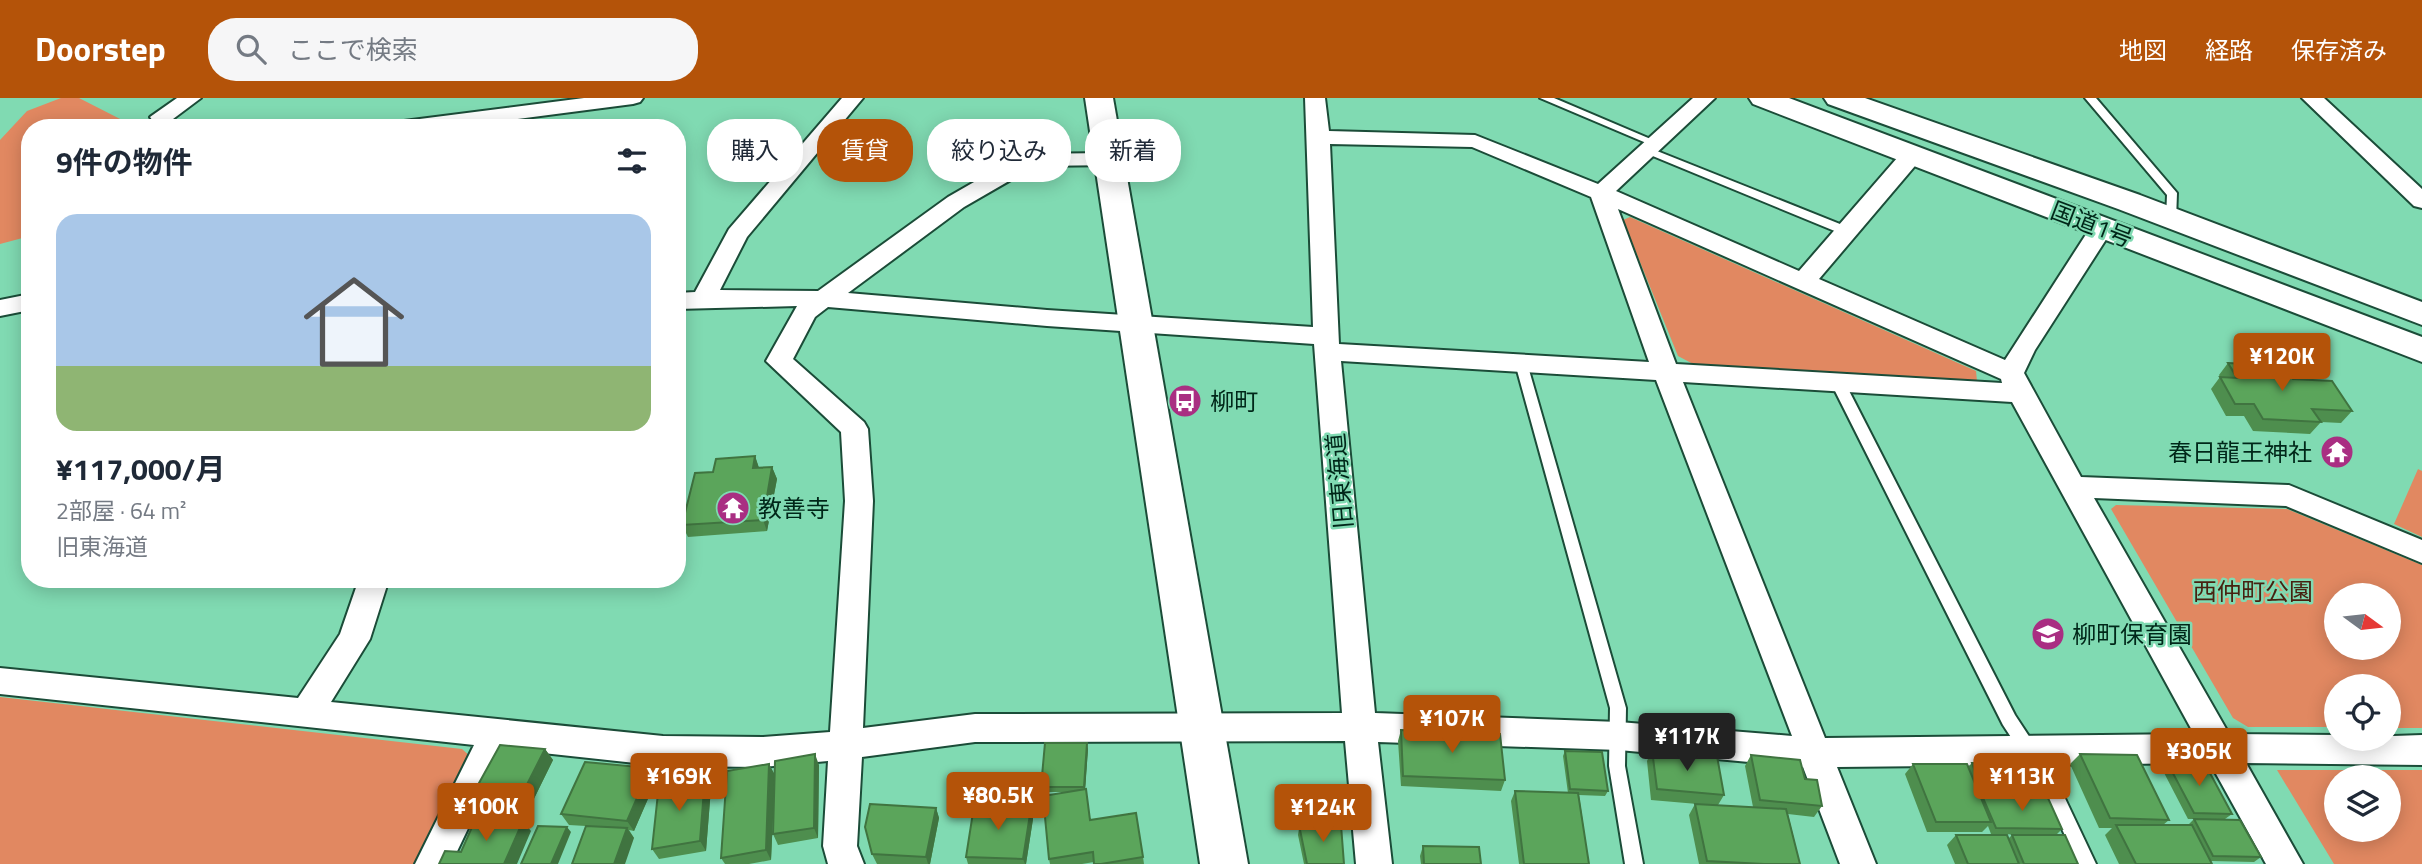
<!DOCTYPE html>
<html lang="ja">
<meta charset="utf-8">
<style>
:root{--surface:#fff;--page:#f6f6f7;--text:#1f2937;--muted:#747a83;--line:#e0e1e3;--accent:#b45309}
body{margin:0;font-family:"Titillium Web","Noto Sans JP",sans-serif;background:var(--page);color:var(--text);height:100vh;display:flex;flex-direction:column;font-size:26px;white-space:nowrap}
*{box-sizing:border-box;margin:0}
p{font-size:23px;color:var(--muted)}
.icon{flex:none;width:38px;height:38px;fill:none;stroke:currentColor;stroke-width:2;stroke-linecap:round;stroke-linejoin:round}
.map{position:relative;flex:1;overflow:hidden}
.panel{position:absolute;left:21px;top:21px;width:665px;height:469px;display:flex;flex-direction:column;background:var(--surface);border-radius:28px;box-shadow:0 4px 18px #0003}
.panel>*{flex:none}
.hud{position:absolute;left:707px;top:21px;width:665px;height:63px;display:flex;gap:14px}
.needle{width:46px;rotate:105deg}
.buttons{position:absolute;left:2324px;top:485px;display:grid;gap:14px}
.buttons a{display:grid;place-items:center;width:77px;height:77px;border-radius:50%;background:var(--surface);box-shadow:0 4px 18px #0003;font-size:35px}
.price{position:absolute;translate:-50% -60px;padding:0 16px;border-radius:7px;background:var(--accent);color:#fff;font-size:23px;line-height:46px;filter:drop-shadow(0 2px 4px #0008)}
.price::after{content:'';position:absolute;left:50%;top:42px;width:21px;height:16px;margin-left:-10px;background:inherit;clip-path:polygon(0 0,100% 0,50% 100%)}
.price.selected{background:#222;color:#fff}
ul{padding:0;list-style:none}
li{display:grid;align-content:center;gap:14px;height:371px;padding:0 35px}
li+li{border-top:2px solid var(--line)}
li span{display:grid;place-items:center;height:217px;border-radius:21px;color:#555}
li>.icon{margin-inline-start:auto}
span .icon{width:126px;height:126px;fill:#fffc;stroke-width:1}
li b{font-size:30px}
h2{display:flex;justify-content:space-between;align-items:center;height:84px;padding:0 35px;font-size:30px}
.chip{padding:0 24px;border-radius:28px;background:var(--surface);box-shadow:0 4px 18px #0003;font-size:24px;line-height:63px}
.chip.selected{background:var(--accent);color:#fff}
header{display:flex;align-items:center;gap:42px;box-sizing:border-box;height:98px;padding:0 35px;background:var(--accent);color:#fff}
header strong{font-size:33px}
nav{display:flex;gap:38px;margin-inline-start:auto;font-size:24px}
.search{width:490px;height:63px;background:var(--page);display:flex;align-items:center;gap:18px;box-sizing:border-box;padding:0 24px;border-radius:28px;color:var(--muted);font-size:26px}
.map>svg:first-child{display:block}
.green{fill:#e18861;fill-rule:evenodd}
.lines{fill:none;stroke-linecap:round;stroke-linejoin:round}
.lane-casing{stroke:#1b4c38;stroke-width:4}
.street-casing{stroke:#1b4c38;stroke-width:4}
.secondary-casing{stroke:#1b4c38;stroke-width:4}
.highway-casing{stroke:#1b4c38;stroke-width:4}
.lane{fill:#fff;fill-rule:evenodd}
.street{fill:#fff;fill-rule:evenodd}
.secondary{fill:#fff;fill-rule:evenodd}
.highway{fill:#fff;fill-rule:evenodd}
.wall{fill:#4e8e4e;fill-rule:evenodd}
.shaded-wall{fill:#407440}
.building{fill:#5ba55b;stroke:#407440;stroke-width:2}
.labels{text-anchor:middle;dominant-baseline:central;stroke-width:5;stroke-linejoin:round;paint-order:stroke}
.street-label{font-size:24px;fill:#002719;stroke:#80dab2}
.poi-label{font-size:24px;fill:#002719;stroke:#80dab2;text-anchor:start}
.park-label{font-size:24px;fill:#472110;stroke:#80dab2}
</style>
<header>
<strong>Doorstep</strong>
<div class="search"><svg class="icon" aria-label="search" viewBox="0 0 24 24"><circle cx="10" cy="10" r="6"/><path d="M15 15l6 6"/></svg>ここで検索</div>
<nav><a>地図</a><a>経路</a><a>保存済み</a></nav>
</header>
<div class="map">
<svg width="2422" height="766" viewBox="0 0 2422 766">
<rect width="100%" height="100%" fill="#80dab2"/>
<path class="green" d="M61 0H79L126 24 122 30H30V138L0 146V42L27 13Z
M1630 119 1976 273 1977 283 1695 267 1678 258 1623 122Z
M2418 371 2422 373V439L2394 426Z
M2116 407 2287 411 2422 467V630H2389V588H2336V629H2248L2233 620 2111 411ZM2389 497V550H2336V497Z
M0 599 462 651 471 659 417 766H0Z
M2277 672H2422V766H2334ZM2389 679V732H2336V679Z"/>
<g class="lines">
<defs>
<path id="lane" d="M1540 0H1554L1660 45 1655 48 1651 47Z
M2085 0H2096L2177 95 2176 122 2172 124 2166 120 2167 97Z
M1647 49 1850 130 1852 133 1850 136H1842L1643 54 1642 52Z
M1521 261 1527 265 1626 610 1625 668 1643 766H1625L1609 668 1610 610 1515 265Z
M1837 278 1844 283 2015 617 2053 675 2096 766H2078L2041 685 2003 627 1830 283Z"/>
<path id="street" d="M177 0H201L173 21 179 30H158L150 19Z
M584 0H643L640 4 633 6 448 30H386L388 25 396 24Z
M842 0H863L747 139 720 192 818 193 948 99 1023 56 1109 55 1117 57 1120 62 1117 67 1035 68 964 109 848 195 1047 212 1313 229 1305 0H1325L1329 33 1475 37 1598 86 1693 0H1715L1616 93 1799 173 1904 52H1920L1923 57 1920 62 1819 181 2005 262 2094 124H2110L2114 129 2035 252 2024 275 2081 379 2289 387 2422 442V465L2286 408 2094 400 2229 636 2336 637V640L2422 637V667L2246 665 2303 766H2266L2210 665 1837 669 1876 766H1840L1803 669 1619 652 1378 644 1392 766H1356L1345 643 975 644 862 659 857 748 864 766H828L823 748 828 663 763 669 663 668 506 651 451 766H415L474 647 0 596V570L298 600 340 536 359 481H389L370 541 331 604 663 638 763 639 830 634 845 403 841 334 766 263 797 208 677 211V195L695 194 729 131ZM1330 46 1472 49 1591 99 1649 264 1339 246ZM1618 111 2001 281 2002 285 1676 266ZM828 209 1047 228 1314 246 1342 615 975 616 863 630 873 403 868 331 864 324 793 261 815 219ZM1341 263 1656 282 1792 638 1619 624 1375 615ZM1683 284 2012 304 2194 636 1825 640Z
M2302 0H2324L2422 91V110L2414 108Z
M30 196V212L0 218V202Z"/>
<path id="secondary" d="M1085 0H1113L1248 766H1200Z"/>
<path id="highway" d="M1749 0H1789L2422 239V264L1753 6Z
M1824 0H1865L2140 97 2422 204V227L2118 111 1828 6Z"/>
</defs>
<use href="#lane" class="lane-casing"/>
<use href="#street" class="street-casing"/>
<use href="#secondary" class="secondary-casing"/>
<use href="#highway" class="highway-casing"/>
<use href="#lane" class="lane"/>
<use href="#street" class="street"/>
<use href="#secondary" class="secondary"/>
<use href="#highway" class="highway"/>
</g>
<path class="wall" d="M2228 265 2293 281 2352 313 2341 325 2321 324 2310 336 2253 333 2244 318H2226L2211 291 2220 279 2219 277Z
M755 358 759 370 772 369 777 381 767 433 688 439 682 427 713 374Z
M1401 632 1505 682 1501 693 1401 688 1398 643Z
M545 651 553 662 524 721 477 716 468 705Z
M1088 651 1085 691 1090 722 1143 759 1144 766H1094V764L1082 766H1050L1049 761 1066 694H1042L1041 689Z
M1652 652 1724 697 1718 707 1753 709 1745 668 1751 657 1805 681 1822 708 1814 719 1788 716 1800 766H1699L1689 717 1695 706 1709 707 1651 702 1647 663Z
M1565 653 1608 693 1605 698 1579 697 1589 766H1519L1511 703 1515 693 1568 695 1563 658Z
M2080 656 2169 722 2163 727H2188L2194 721 2261 759 2254 764 2211 763 2212 766H2119L2105 737 2112 730H2099L2070 666Z
M2167 664 2232 716 2225 721H2188L2161 669Z
M1972 665 2042 695 2036 700 2062 731 2056 737 1991 736 1988 728 1982 734H1927L1905 676 1913 666 1968 669ZM1981 699 2029 700H1983L1982 701Z
M769 666 774 676 819 667 818 740 778 747 773 736 774 695 771 762 749 766H725L721 760Z
M705 679 711 690 706 753 659 761 652 751Z
M657 680 634 733 629 732 634 740 586 728 569 727 561 716Z
M1297 687 1340 726 1344 766H1304L1298 737 1299 730H1296Z
M936 710 939 720 930 766H877L872 756Z
M1031 710 1033 721 1026 766H968L966 759Z
M1956 737 2008 741 2012 737 2078 766H1955L1947 747Z
M1423 748 1481 766H1421L1420 758Z"/>
<path class="shaded-wall" d="M755 358 759 370H753Z
M772 369 777 381 767 433 763 422Z
M1087 645 1088 651 1085 694 1084 689Z
M545 651 553 662 524 721 515 710Z
M815 656 819 667 818 740 814 730Z
M769 666 775 677 771 762 766 752Z
M650 670 657 680 634 733 627 723Z
M705 679 711 690 706 753 700 743Z
M936 710 939 720 930 766H928L926 759Z
M1031 710 1033 721 1026 766H1025L1023 761Z
M523 723 531 733 517 766H504Z
M567 729 571 734 558 766H551Z
M627 730 634 740 625 766H614Z"/>
<path class="building" d="M2228 265 2285 268 2293 281 2332 283 2352 313 2312 311 2321 324 2263 321 2254 306H2235L2220 279 2237 280Z
M755 358 753 370 772 369 763 422 682 427 695 375 713 374 716 361Z
M1401 632 1500 636 1505 682 1403 678Z
M1045 645H1087L1084 689H1041Z
M500 647 545 651 515 710 468 705Z
M1652 652 1717 658 1724 697 1657 691Z
M1565 653 1602 654 1608 693 1570 691Z
M815 656 814 730 773 736 775 663Z
M2080 656 2137 657 2169 722 2110 720Z
M1751 657 1800 662 1805 681 1817 682 1822 708 1760 702Z
M585 664 650 670 627 723 561 716Z
M2167 664H2204L2232 716 2194 715Z
M1972 665 2029 667 2042 695 1982 693Z
M769 666 766 752 721 760 727 673Z
M1913 666H1967L1991 724H1936Z
M705 679 700 743 652 751 659 686Z
M1297 687 1338 688 1340 726 1297 724Z
M1086 691 1090 722 1136 715 1143 759 1101 766H1094L1093 754 1049 761 1043 698Z
M1515 693 1578 695 1589 766H1524Z
M1983 700H2048L2062 731 1996 730Z
M870 706 936 710 926 759 872 756 865 729Z
M1695 706 1786 711 1800 766H1764L1707 763Z
M974 708 1031 710 1023 761 966 759Z
M476 720 523 723 504 766H439L445 753 461 754Z
M2194 721 2240 722 2261 759 2213 758Z
M1299 727H1341L1344 766H1307Z
M2116 727H2192L2212 766H2136Z
M538 728 567 729 551 766H521Z
M586 728 627 730 614 766H572Z
M1956 737H2007L2019 766H1968Z
M2012 737H2065L2078 766H2024Z
M1423 748 1479 749 1481 766H1424Z"/>
<defs>
<symbol id="bus-disc" viewBox="-11 -11 22 22"><circle r="9.5" fill="#a92e82" stroke="#80dab2"/><path d="M-5-6H5V4H4V6H2V4H-2V6H-4V4H-5ZM-3.5-4V0h7V-4ZM-3.5 1.2v1.5H-2V1.2ZM2 1.2v1.5H3.5V1.2Z" fill="#fff"/></symbol>
<symbol id="temple-disc" viewBox="-11 -11 22 22"><circle r="9.5" fill="#a92e82" stroke="#80dab2"/><path d="M0-6L5-2H3V0L6.5 2.5H4V6H1.5V3h-3V6H-4V2.5H-6.5L-3 0V-2H-5Z" fill="#fff"/></symbol>
<symbol id="school-disc" viewBox="-11 -11 22 22"><circle r="9.5" fill="#a92e82" stroke="#80dab2"/><path d="M0-5L7-2L0 1L-7-2ZM-4 1L0 2.5L4 1V4Q0 6-4 4Z" fill="#fff"/></symbol>
</defs>
<g fill-rule="evenodd">
<use href="#bus-disc" x="1166" y="284" width="38" height="38"/>
<use href="#temple-disc" x="2318" y="335" width="38" height="38"/>
<use href="#temple-disc" x="714" y="391" width="38" height="38"/>
<use href="#school-disc" x="2029" y="517" width="38" height="38"/>
</g>
<g class="labels">
<g class="street-label">
<text transform="translate(2092 126) rotate(21)">国道1号</text>
<text transform="translate(1339 383) rotate(-95)">旧東海道</text>
</g>
<g class="poi-label">
<text x="1210" y="303">柳町</text>
<text x="2312" y="354" text-anchor="end">春日龍王神社</text>
<text x="758" y="410">教善寺</text>
<text x="2072" y="536">柳町保育園</text>
</g>
<g class="park-label">
<text x="2253" y="493">西仲町公園</text>
</g>
</g>
</svg>
<div class="buttons">
<a><svg class="needle" viewBox="-14 -14 28 28"><path d="M0-13l5 13h-10z" fill="#e53935"/><path d="M0 13l5-13h-10z" fill="#747a83"/></svg></a>
<a><svg class="icon" aria-label="locate" viewBox="0 0 24 24"><circle cx="12" cy="12" r="6"/><path d="M12 2v4M12 18v4M2 12h4M18 12h4"/></svg></a>
<a><svg class="icon" aria-label="layers" viewBox="0 0 24 24"><path d="M12 4l9 5-9 5-9-5zM3 14l9 5 9-5"/></svg></a>
</div>
<b class="price" style="left:2282px;top:295px">¥120K</b>
<b class="price" style="left:1452px;top:657px">¥107K</b>
<b class="price selected" style="left:1687px;top:675px">¥117K</b>
<b class="price" style="left:2199px;top:690px">¥305K</b>
<b class="price" style="left:679px;top:715px">¥169K</b>
<b class="price" style="left:2022px;top:715px">¥113K</b>
<b class="price" style="left:998px;top:734px">¥80.5K</b>
<b class="price" style="left:486px;top:745px">¥100K</b>
<b class="price" style="left:1323px;top:746px">¥124K</b>
<div class="hud">
<a class="chip">購入</a>
<a class="chip selected">賃貸</a>
<a class="chip">絞り込み</a>
<a class="chip">新着</a>
</div>
<section class="panel">
<h2>9件の物件<svg class="icon" aria-label="filters" viewBox="0 0 24 24"><path d="M4 7h16M4 17h16"/><circle cx="9" cy="7" r="2"/><circle cx="15" cy="17" r="2"/></svg></h2>
<ul>
<li><span style="background:linear-gradient(#a9c7e8 70%,#8fb573 0)"><svg class="icon" aria-label="home" viewBox="0 0 24 24"><path d="M3 11l9-7 9 7M6 9v11h12V9"/></svg></span><div><b>¥117,000/月</b><p>2部屋 · 64 m²</p><p>旧東海道</p></div></li>
</ul>
</section>
</div>
